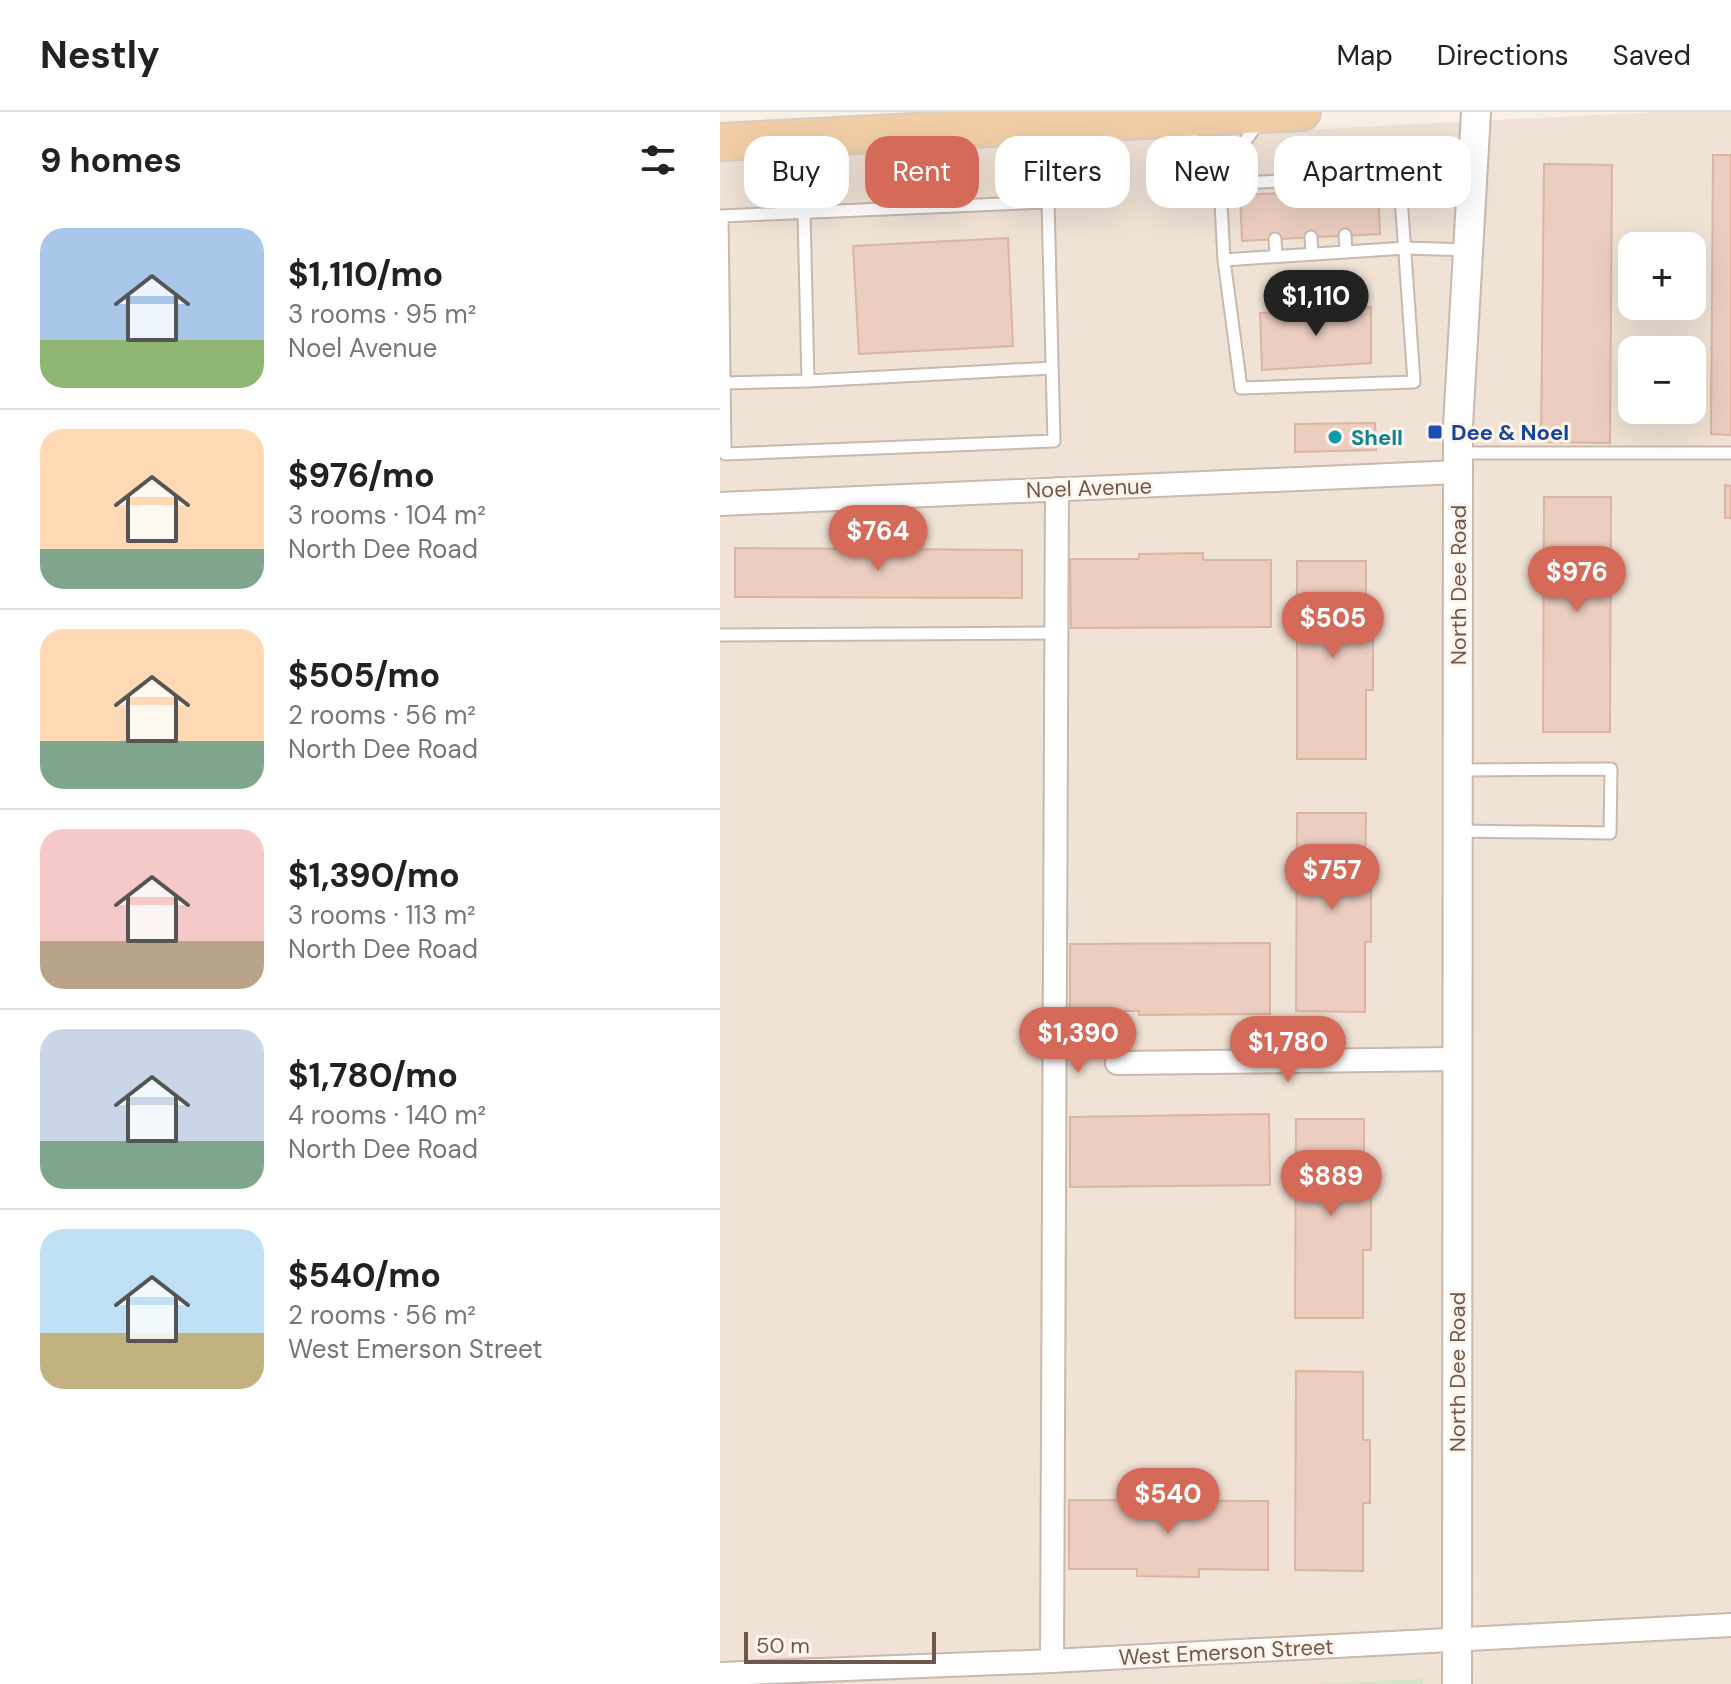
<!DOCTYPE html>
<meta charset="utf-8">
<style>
:root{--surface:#fff;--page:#f6f6f6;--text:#222;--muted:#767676;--line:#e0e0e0;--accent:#d56a59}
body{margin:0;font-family:"DM Sans",sans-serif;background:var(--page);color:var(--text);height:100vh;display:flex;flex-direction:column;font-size:30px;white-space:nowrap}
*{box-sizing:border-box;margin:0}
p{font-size:26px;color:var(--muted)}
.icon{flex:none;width:44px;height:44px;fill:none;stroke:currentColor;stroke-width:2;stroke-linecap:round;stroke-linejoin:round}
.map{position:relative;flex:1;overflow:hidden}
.panel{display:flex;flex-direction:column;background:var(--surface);width:720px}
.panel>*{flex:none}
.top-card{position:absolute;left:24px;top:24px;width:760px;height:72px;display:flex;gap:16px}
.controls{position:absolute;left:898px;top:120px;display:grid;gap:16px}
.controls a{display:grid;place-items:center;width:88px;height:88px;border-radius:16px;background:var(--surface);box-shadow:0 8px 32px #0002;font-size:40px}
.scale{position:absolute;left:24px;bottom:20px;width:192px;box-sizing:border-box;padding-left:8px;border:4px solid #70574e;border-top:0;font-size:22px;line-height:28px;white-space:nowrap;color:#70574e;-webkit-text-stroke:6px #fdf5ec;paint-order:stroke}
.price{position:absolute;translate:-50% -68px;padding:0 18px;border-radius:28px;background:var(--accent);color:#fff;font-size:26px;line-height:52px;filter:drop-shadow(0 2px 4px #0008)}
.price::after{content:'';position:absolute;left:50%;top:48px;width:24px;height:18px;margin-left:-12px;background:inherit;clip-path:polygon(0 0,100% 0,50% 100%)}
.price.selected{background:#222;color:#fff}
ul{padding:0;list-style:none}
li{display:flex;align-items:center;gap:24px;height:200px;padding:0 40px}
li+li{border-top:2px solid var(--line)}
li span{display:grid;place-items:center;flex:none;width:224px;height:160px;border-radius:24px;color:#555}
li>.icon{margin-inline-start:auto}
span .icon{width:96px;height:96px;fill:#fffc;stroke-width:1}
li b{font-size:34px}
h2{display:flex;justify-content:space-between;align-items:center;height:96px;padding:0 40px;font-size:34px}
.chip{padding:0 28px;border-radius:24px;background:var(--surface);box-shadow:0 8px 32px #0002;font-size:28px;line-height:72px}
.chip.selected{background:var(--accent);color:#fff}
header{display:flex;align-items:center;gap:48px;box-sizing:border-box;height:112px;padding:0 40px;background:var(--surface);border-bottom:2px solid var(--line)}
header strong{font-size:38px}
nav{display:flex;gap:44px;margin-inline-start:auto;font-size:28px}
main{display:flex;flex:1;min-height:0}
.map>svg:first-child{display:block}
.residential{fill:#f0e2d5;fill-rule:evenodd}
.green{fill:#d5e5c6}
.building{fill:#eccec1;stroke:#dcb4a3;stroke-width:2}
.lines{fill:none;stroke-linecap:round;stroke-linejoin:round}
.service-casing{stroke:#cab8ad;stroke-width:15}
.minor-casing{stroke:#cab8ad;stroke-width:26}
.tertiary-casing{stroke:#cab8ad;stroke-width:32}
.primary-casing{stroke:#d4cdca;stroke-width:40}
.service{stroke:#fff;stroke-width:11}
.minor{stroke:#fff;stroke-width:22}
.tertiary{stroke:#fff;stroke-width:28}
.primary{stroke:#f1cea6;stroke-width:36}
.transit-dot{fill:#1a4fb4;stroke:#fdf5ec;stroke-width:3}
.culture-dot{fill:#0f9aa8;stroke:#fdf5ec;stroke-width:3}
.labels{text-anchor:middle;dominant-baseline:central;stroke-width:6;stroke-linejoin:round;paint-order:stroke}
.transit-label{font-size:22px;font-weight:bold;fill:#164399;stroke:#fdf5ec;text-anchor:start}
.culture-label{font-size:22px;font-weight:bold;fill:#0d838f;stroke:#fdf5ec;text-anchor:start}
.street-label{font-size:22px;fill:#70574e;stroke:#fdf5ec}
</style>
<header>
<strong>Nestly</strong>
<nav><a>Map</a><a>Directions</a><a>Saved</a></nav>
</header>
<main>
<section class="panel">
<h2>9 homes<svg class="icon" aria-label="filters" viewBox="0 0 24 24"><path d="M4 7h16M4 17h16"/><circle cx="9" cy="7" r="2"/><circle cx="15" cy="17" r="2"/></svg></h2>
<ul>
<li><span style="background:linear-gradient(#a9c7e8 70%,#8fb573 0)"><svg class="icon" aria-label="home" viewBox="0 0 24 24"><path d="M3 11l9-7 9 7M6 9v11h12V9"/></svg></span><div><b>$1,110/mo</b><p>3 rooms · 95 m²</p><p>Noel Avenue</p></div></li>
<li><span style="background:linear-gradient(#ffd9b3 75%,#7fa58c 0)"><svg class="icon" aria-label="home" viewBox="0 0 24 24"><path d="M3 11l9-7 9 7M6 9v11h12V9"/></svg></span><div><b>$976/mo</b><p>3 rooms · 104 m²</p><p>North Dee Road</p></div></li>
<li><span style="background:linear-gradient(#ffd9b3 70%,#7fa58c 0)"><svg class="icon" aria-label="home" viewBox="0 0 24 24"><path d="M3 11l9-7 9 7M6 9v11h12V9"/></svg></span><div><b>$505/mo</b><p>2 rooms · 56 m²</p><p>North Dee Road</p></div></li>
<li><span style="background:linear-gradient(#f6c9c9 70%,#b9a48a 0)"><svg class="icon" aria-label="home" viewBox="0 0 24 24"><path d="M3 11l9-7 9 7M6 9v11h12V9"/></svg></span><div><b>$1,390/mo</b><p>3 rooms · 113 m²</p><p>North Dee Road</p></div></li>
<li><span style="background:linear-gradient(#c9d6e8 70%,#7fa58c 0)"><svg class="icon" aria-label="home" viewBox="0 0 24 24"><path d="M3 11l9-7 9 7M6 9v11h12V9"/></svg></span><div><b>$1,780/mo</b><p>4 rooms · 140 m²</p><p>North Dee Road</p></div></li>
<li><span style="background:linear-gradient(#bfe0f5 65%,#c2b280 0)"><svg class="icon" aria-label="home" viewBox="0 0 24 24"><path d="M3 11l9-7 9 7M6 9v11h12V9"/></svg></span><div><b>$540/mo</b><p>2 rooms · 56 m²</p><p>West Emerson Street</p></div></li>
</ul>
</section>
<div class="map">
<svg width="1011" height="1572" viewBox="0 0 1011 1572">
<rect width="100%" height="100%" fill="#f9f0e6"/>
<path class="residential" d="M935 0H1011V1572H0V48ZM912 134H972V194H912ZM912 238H972V298H912Z"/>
<path class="green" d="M703 1567V1572H587Z"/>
<path class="building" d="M993 43H1011V323L991 322Z
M824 52 892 53 890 331 821 330Z
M658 76 660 122 522 129 520 83Z
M288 126 293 234 139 242 133 134Z
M651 195V251L542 258 540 201Z
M655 311 656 338 575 340V312Z
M1005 373 1011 374V406H1005Z
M824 385H891L890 620H823Z
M15 436 302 438V486L15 485Z
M483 441V448H551V515L351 516 350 447H419V442Z
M577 449H646V516H653V578H646V647H577Z
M577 701H646L645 769H651V830H645V900L576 899Z
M550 831V902L419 903V899H350V832Z
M549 1002 550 1073 350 1075V1005Z
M576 1007H644V1075L651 1076V1138H643V1206H575Z
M576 1259 643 1260V1328H650V1391H643V1459L575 1458Z
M349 1388 548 1389V1458L479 1457V1465L417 1464V1457H349Z"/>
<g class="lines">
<defs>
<path id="service" d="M461 14 490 45 500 72 504 148 686 136 748 138
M500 72 667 64 681 85 694 270 521 276 504 148
M500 72 517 40 540 9
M84 101 88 269 332 256
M0 104 328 90 324 19
M2 104 5 342 334 329 328 90
M625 123 626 140
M591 125 592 142
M555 127 556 144
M4 271 88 269
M739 341H1011
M0 523 337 521
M738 719 890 721 891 657 739 658"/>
<path id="minor" d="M0 392 738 360
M397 951 737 947
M332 1549 337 377
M0 1562 332 1549 1011 1513"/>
<path id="tertiary" d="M737 1572 738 314 756 0"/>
<path id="primary" d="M0 30 582 0"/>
</defs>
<use href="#service" class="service-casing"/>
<use href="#minor" class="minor-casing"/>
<use href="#tertiary" class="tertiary-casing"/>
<use href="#primary" class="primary-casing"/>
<use href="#service" class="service"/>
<use href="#minor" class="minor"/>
<use href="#tertiary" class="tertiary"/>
<use href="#primary" class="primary"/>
</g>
<rect class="transit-dot" x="707" y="312" width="16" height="16" rx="4"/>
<circle class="culture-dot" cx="615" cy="325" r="8"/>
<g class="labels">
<g class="transit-label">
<text x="731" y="320">Dee &amp; Noel</text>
</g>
<g class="culture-label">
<text x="631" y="325">Shell</text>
</g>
<g class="street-label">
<text transform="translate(369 376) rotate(-2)">Noel Avenue</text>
<text transform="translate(738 473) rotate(-90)">North Dee Road</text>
<text transform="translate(737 1260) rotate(-90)">North Dee Road</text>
<text transform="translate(506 1540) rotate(-3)">West Emerson Street</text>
</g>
</g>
</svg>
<div class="controls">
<a>+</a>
<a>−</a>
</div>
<div class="scale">50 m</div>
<b class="price selected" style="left:596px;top:226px">$1,110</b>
<b class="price" style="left:158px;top:461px">$764</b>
<b class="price" style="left:857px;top:502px">$976</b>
<b class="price" style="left:613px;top:548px">$505</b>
<b class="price" style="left:612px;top:800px">$757</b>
<b class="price" style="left:358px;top:963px">$1,390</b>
<b class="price" style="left:568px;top:972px">$1,780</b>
<b class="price" style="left:611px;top:1106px">$889</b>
<b class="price" style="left:448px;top:1424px">$540</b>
<div class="top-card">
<a class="chip">Buy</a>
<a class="chip selected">Rent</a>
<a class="chip">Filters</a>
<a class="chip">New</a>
<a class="chip">Apartment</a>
</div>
</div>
</main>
